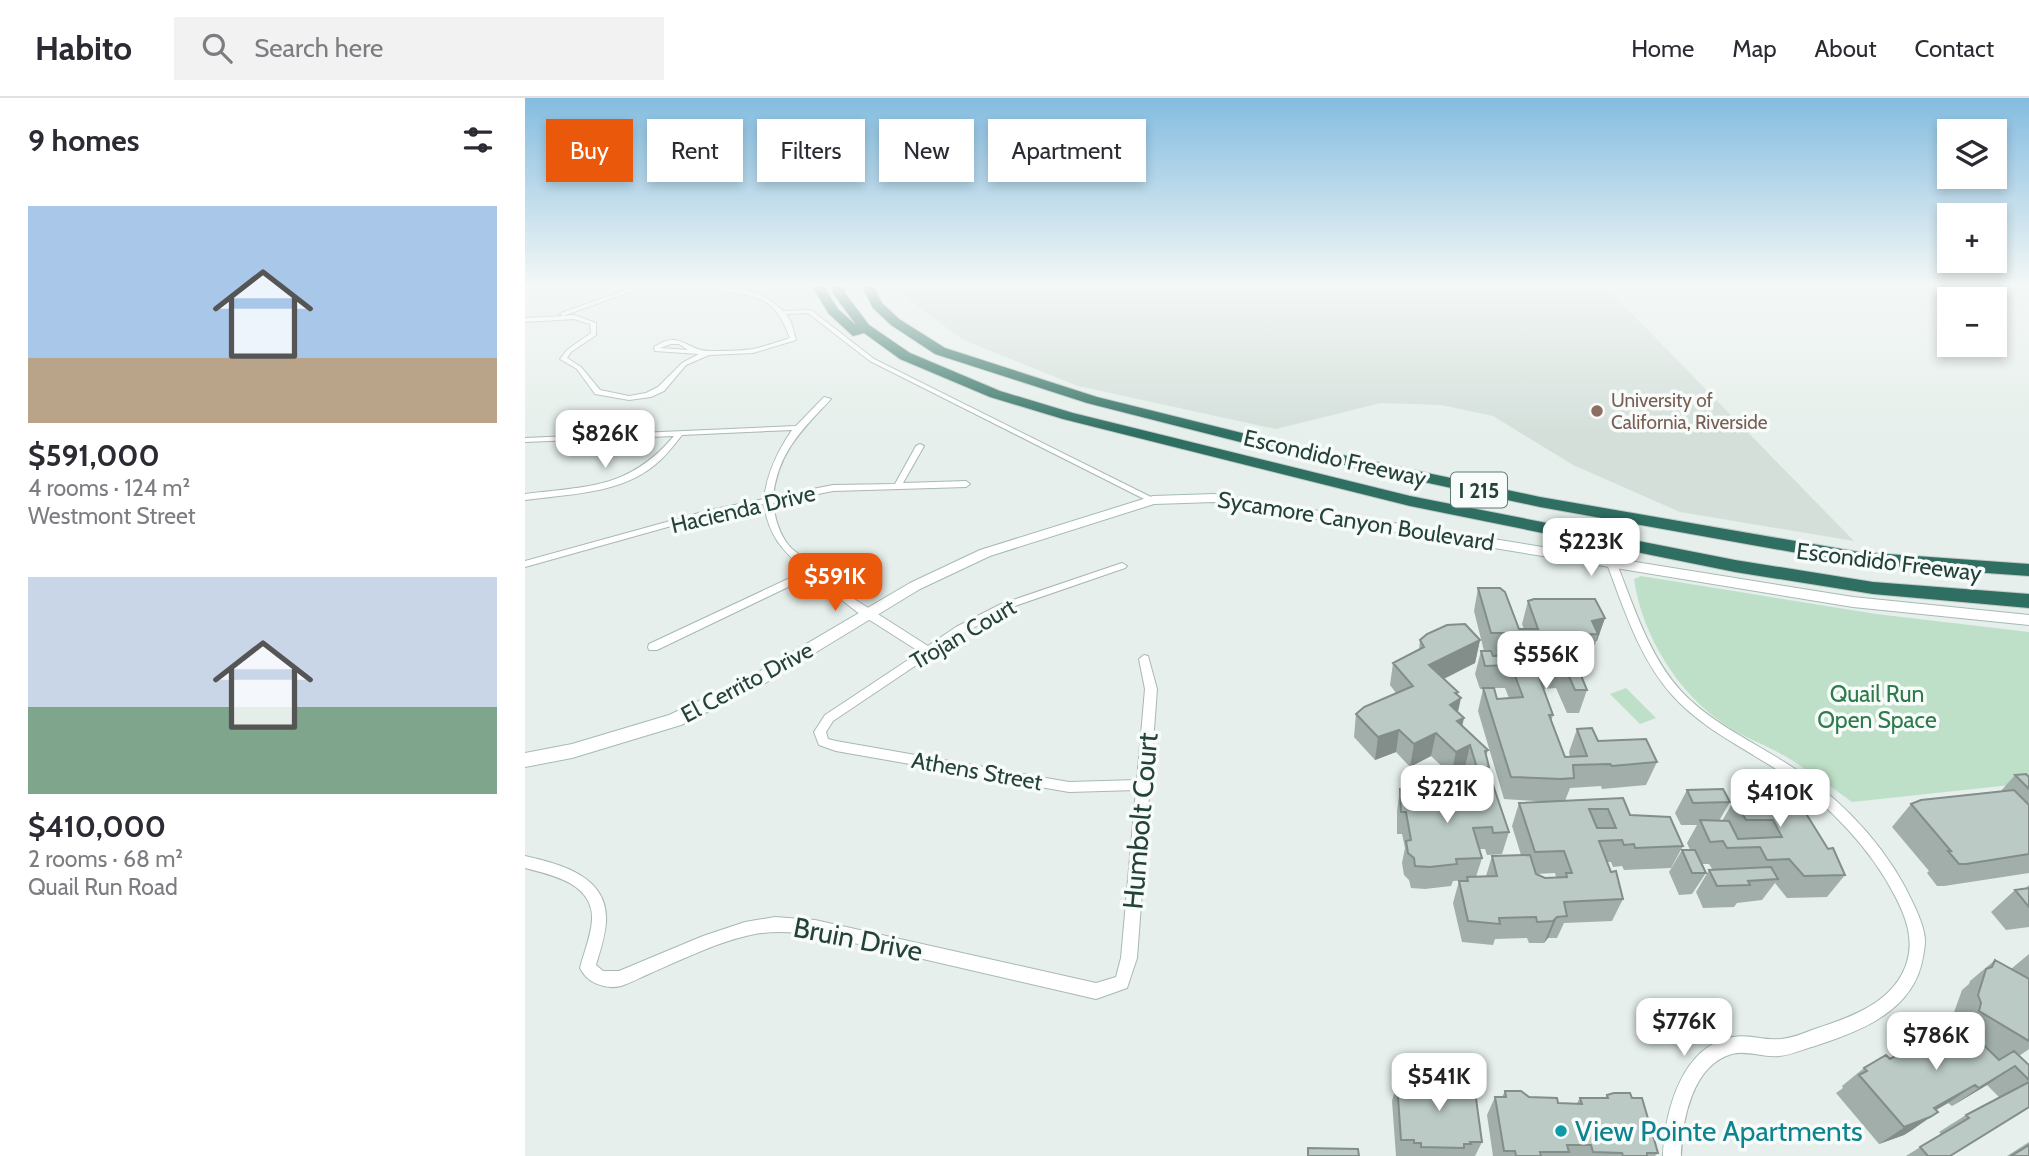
<!DOCTYPE html>
<meta charset="utf-8">
<style>
:root{--surface:#fff;--page:#f2f2f3;--text:#2b2b33;--muted:#7c7c81;--line:#e1e1e2;--accent:#ea580c}
body{margin:0;font-family:Cabin,sans-serif;background:var(--page);color:var(--text);height:100vh;display:flex;flex-direction:column;font-size:26px;white-space:nowrap}
*{box-sizing:border-box;margin:0}
p{font-size:23px;color:var(--muted)}
.icon{flex:none;width:38px;height:38px;fill:none;stroke:currentColor;stroke-width:2;stroke-linecap:round;stroke-linejoin:round}
.map{position:relative;flex:1;overflow:hidden}
.drawer{display:flex;flex-direction:column;background:var(--surface);width:525px}
.drawer>*{flex:none}
.top-card{position:absolute;left:21px;top:21px;width:665px;height:63px;display:flex;gap:14px}
.buttons{position:absolute;left:1412px;top:21px;display:grid;gap:14px}
.buttons a{display:grid;place-items:center;width:70px;height:70px;border-radius:0px;background:var(--surface);box-shadow:0 4px 10px #0003;font-size:35px}
.price{position:absolute;translate:-50% -60px;padding:0 16px;border-radius:14px;background:#fff;color:#222;font-size:23px;line-height:46px;filter:drop-shadow(0 2px 4px #0008)}
.price::after{content:'';position:absolute;left:50%;top:42px;width:21px;height:16px;margin-left:-10px;background:inherit;clip-path:polygon(0 0,100% 0,50% 100%)}
.price.on{background:var(--accent);color:#fff}
ul{padding:0;list-style:none}
li{display:grid;align-content:center;gap:14px;height:371px;padding:0 28px}
li span{display:grid;place-items:center;height:217px;border-radius:0px;color:#555}
li>.icon{margin-inline-start:auto}
span .icon{width:126px;height:126px;fill:#fffc;stroke-width:1}
li b{font-size:30px}
h2{display:flex;justify-content:space-between;align-items:center;height:84px;padding:0 28px;font-size:30px}
.chip{padding:0 24px;border-radius:0px;background:var(--surface);box-shadow:0 4px 10px #0003;font-size:24px;line-height:63px}
.chip.on{background:var(--accent);color:#fff}
header{display:flex;align-items:center;gap:42px;box-sizing:border-box;height:98px;padding:0 35px;background:var(--surface);border-bottom:2px solid var(--line)}
header strong{font-size:33px}
nav{display:flex;gap:38px;margin-inline-start:auto;font-size:24px}
.search{width:490px;height:63px;background:var(--page);display:flex;align-items:center;gap:18px;box-sizing:border-box;padding:0 24px;border-radius:0px;color:var(--muted);font-size:26px}
main{display:flex;flex:1;min-height:0}
.map>svg:first-child{display:block}
.built{fill:#d4dfda}
.green{fill:#bfe0c8}
.lines{fill:none;stroke-linecap:round;stroke-linejoin:round}
.street-casing{stroke:#a8b8b2;stroke-width:2}
.secondary-casing{stroke:#a4bbb3;stroke-width:2}
.highway-casing{stroke:#c2cac8;stroke-width:2}
.street{fill:#fff;fill-rule:evenodd}
.secondary{fill:#fff;fill-rule:evenodd}
.highway{fill:#2f6f62;fill-rule:evenodd}
.wall{fill:#a1aea9;fill-rule:evenodd}
.shaded-wall{fill:#838d89}
.building{fill:#bbcac4;stroke:#838d89;stroke-width:2;fill-rule:evenodd}
.education-dot{fill:#8d6e63;stroke:#f7fbf9;stroke-width:2.5}
.culture-dot{fill:#0f9aa8;stroke:#f7fbf9;stroke-width:2.5}
.labels{text-anchor:middle;dominant-baseline:central;stroke-width:7;stroke-linejoin:round;paint-order:stroke}
.far-education-label{font-size:19px;fill:#785e54;stroke:#f7fbf9;text-anchor:start}
.shield{fill:#f7fbf9;stroke:#637a73;stroke-width:2}
.shield-label{font-size:21px;font-weight:bold;fill:#24423a}
.street-label{font-size:23px;fill:#24423a;stroke:#f7fbf9}
.park-label{font-size:23px;fill:#2d7a4b;stroke:#f7fbf9}
.near-street-label{font-size:28px;fill:#24423a;stroke:#f7fbf9}
.near-culture-label{font-size:28px;fill:#0d838f;stroke:#f7fbf9;text-anchor:start}
</style>
<header>
<strong>Habito</strong>
<div class="search"><svg class="icon" aria-label="search" viewBox="0 0 24 24"><circle cx="10" cy="10" r="6"/><path d="M15 15l6 6"/></svg>Search here</div>
<nav><a>Home</a><a>Map</a><a>About</a><a>Contact</a></nav>
</header>
<main>
<section class="drawer">
<h2>9 homes<svg class="icon" aria-label="filters" viewBox="0 0 24 24"><path d="M4 7h16M4 17h16"/><circle cx="9" cy="7" r="2"/><circle cx="15" cy="17" r="2"/></svg></h2>
<ul>
<li><span style="background:linear-gradient(#a9c7e8 70%,#b9a48a 0)"><svg class="icon" aria-label="home" viewBox="0 0 24 24"><path d="M3 11l9-7 9 7M6 9v11h12V9"/></svg></span><div><b>$591,000</b><p>4 rooms · 124 m²</p><p>Westmont Street</p></div></li>
<li><span style="background:linear-gradient(#c9d6e8 60%,#7fa58c 0)"><svg class="icon" aria-label="home" viewBox="0 0 24 24"><path d="M3 11l9-7 9 7M6 9v11h12V9"/></svg></span><div><b>$410,000</b><p>2 rooms · 68 m²</p><p>Quail Run Road</p></div></li>
</ul>
</section>
<div class="map">
<svg width="1504" height="1058" viewBox="0 0 1504 1058">
<rect width="100%" height="100%" fill="#e6efeb"/>
<path class="built" d="M373 187H1079L1329 443 1155 414 1048 367 968 318 916 307 856 305 751 331 553 288 438 242 375 195Z"/>
<path class="green" d="M1116 478 1351 516 1504 534V696L1486 687 1327 704C1305 688 1283 672 1260 658 1241 647 1220 640 1202 628 1154 597 1117 538 1109 481Z
M1101 590 1131 620 1115 626 1085 596Z"/>
<g class="lines">
<defs>
<path id="street" d="M115 187H124L38 218 49 217 71 225V237L46 254 42 260 56 269 75 292 104 298 121 295 133 289 157 265 174 256 130 253 129 249C156 231 161 253 184 253 199 253 215 253 228 251 241 248 253 244 265 240 245 185 219 203 176 187 205 187 238 191 258 213L286 212 349 261 632 402 631 404H625L345 263 283 215 261 216 266 224 271 242 228 255 184 257 161 267 139 293 126 299 104 302 70 296 52 271 35 261 42 252 66 235 65 226 49 221 0 224V220L38 218 35 216 36 215ZM146 246H154L163 252 135 250Z
M299 299 306 301C276 333 253 354 248 399L308 387 370 386 391 348 395 346 399 348 378 385 441 383 445 386 441 389 308 393 248 405C250 421 254 437 266 450L323 497 403 548 431 529 476 506 594 466 597 465 602 468 600 470 484 510 439 535 308 623 301 634 303 641 311 643 544 684 612 682 620 591 614 561 619 557 623 558 632 591 612 860 602 890 571 901 290 836C266 834 244 832 221 838 188 846 156 862 126 875 116 879 106 885 96 888 81 892 62 885 55 870 59 854 66 838 67 822 69 786 28 777 0 770V758C35 766 84 778 81 824 80 839 75 853 71 867L78 873H94L178 838 220 824 250 819 290 822 571 885 591 879 596 860 611 692 544 694 311 653 294 647 289 634 300 617 395 554 332 514 286 478 132 552H124L123 549 124 546 280 473C257 451 244 439 239 406L189 416 0 469V463L185 412 239 401C242 375 252 354 267 332L157 337C149 347 141 358 131 366 96 396 44 396 0 402V396C64 388 104 391 149 338L0 344V340L271 328Z
M1087 463 1092 466C1109 509 1124 558 1156 593 1184 623 1221 640 1256 662 1306 692 1352 737 1380 789 1387 803 1400 827 1400 843 1400 848 1399 854 1398 859 1389 913 1336 933 1290 948 1278 951 1267 957 1254 958 1239 960 1222 952 1207 956 1167 967 1157 1023 1156 1058H1138C1140 1014 1156 948 1208 939 1224 936 1240 943 1256 941 1267 940 1277 936 1287 932 1323 920 1369 906 1382 864 1389 841 1381 819 1370 798 1346 751 1305 708 1260 677 1222 651 1180 633 1148 598 1115 562 1099 511 1082 466Z"/>
<path id="secondary" d="M689 396 1328 499 1504 517V527L1328 509 689 404 629 406 465 458 395 491 237 587 156 627 47 660 0 669V655L47 646 144 617 225 579 385 485 455 452 628 398Z"/>
<path id="highway" d="M286 187H298L313 211 331 227 308 195 307 187H319L320 195 344 227 385 255 475 293 548 315 885 398 1210 462 1348 484 1504 496V510L1348 496 1210 474 885 408 538 321 465 299 375 261 339 235 328 238 304 216Z
M336 187H348L357 205 374 221 420 250 572 299 733 339 1015 399 1334 454 1504 466V478L1334 466 1015 409 727 347 562 305 410 256 366 227 348 210Z"/>
</defs>
<use href="#street" class="street-casing"/>
<use href="#secondary" class="secondary-casing"/>
<use href="#highway" class="highway-casing"/>
<use href="#street" class="street"/>
<use href="#secondary" class="secondary"/>
<use href="#highway" class="highway"/>
</g>
<path class="wall" d="M953 490 994 531H999L997 526 1003 503 1080 520 1065 559H1048L1062 592 1054 615H1042L1031 590 1018 591 1028 617 1026 624 1040 659H1045L1044 654 1052 631 1073 643 1132 664 1121 687 1077 691 1076 688 1045 690 1040 703 1098 700 1105 717 1158 748 1146 770 1099 772 1097 768 1088 769 1086 764H1082L1098 801 1087 823 1039 825 1032 840H1023L1019 845H1004L1002 840 970 841 968 847 937 844 928 805 934 783H941L942 782 928 783 926 788 900 791 886 790 884 782 879 777 877 765 880 750 877 736H872V713L875 691 918 697 943 710 950 709 955 692H946L940 669 926 677 906 658 885 669 871 654 850 662 829 639 831 616 871 595 865 587 868 565 894 552 895 542H955L950 565 919 581 932 597 933 615 937 628 963 652 961 658 964 669 960 688 984 734 977 756 962 757 960 751H954L957 760 951 779 961 778 967 758 996 757 987 728 994 705 1026 704 979 701 953 613 958 591H955L950 576 956 553H959L949 513ZM969 590H980L984 600 972 601ZM1030 775 1031 779 1020 780 1011 776Z
M1490 677 1504 679V775L1419 788H1412L1402 775 1404 773 1367 729 1386 706 1475 694Z
M1222 680 1277 701 1274 705 1320 777 1302 799 1262 800 1250 785 1237 802 1212 805 1209 809 1178 810 1171 794 1184 772H1188L1184 766H1176L1181 775 1167 796 1154 797 1144 774 1157 752H1165L1162 745 1172 727H1156L1150 715 1162 692 1205 704 1194 723H1197Z
M1504 787V829L1481 832 1466 814 1490 792 1500 791Z
M1504 856V951L1494 958 1504 967V1009L1425 1058H1381L1416 1036 1414 1034 1441 1017 1474 999 1462 987 1427 1008 1423 1005 1411 1012 1387 1032 1379 1037 1354 1046 1311 995 1318 990 1317 988 1339 970 1365 961 1378 954 1401 935 1430 923 1428 917 1437 892 1444 886 1445 883 1470 862 1486 871Z
M872 985 957 1044 950 1058H871L867 1003Z
M980 993 1033 1005H1052L1055 1000H1080L1082 997 1107 1000 1133 1055 1130 1058H968L962 1017 970 999H977Z
M1504 1044V1058H1482Z"/>
<path class="shaded-wall" d="M1080 520 1072 543H1071L1073 536 1067 523Z
M955 542 950 565 900 590 904 567Z
M933 594 931 604 936 600 931 623 925 607 930 595Z
M939 620 934 643 932 623Z
M874 632 871 654 850 662 853 639Z
M911 635 906 658 885 669 889 646Z
M945 647 940 669 926 677 931 654Z
M1032 819 1023 840 1019 845 1028 823Z
M1490 968 1462 987 1427 1008 1454 990Z
M1450 987 1423 1005 1385 1027 1413 1014 1387 1032 1379 1037 1354 1046 1409 1010Z"/>
<path class="building" d="M953 490H975L980 494 994 531H1013L1003 503 1009 501H1070L1080 520 1067 523 1073 536 1024 537 1032 554 1046 553 1062 592H1050L1039 567 1010 568 1028 617H1024L1040 659 1062 658 1052 631 1067 630 1073 643 1121 641 1132 664 1087 668 1085 666 1048 667 1049 680 1036 681 986 679 958 590H969L972 601 998 599 986 567 960 568 956 553H966L968 558 995 557 987 535H966Z
M940 526 955 542 904 567 933 594 930 595 936 600 925 607 939 620 932 623 963 652 960 653 964 669 952 670 945 647 931 654 911 635 889 646 874 632 853 639 831 616 839 609 888 588 868 565 899 549 895 542 902 536 922 527Z
M1501 676 1504 679V691L1490 677Z
M1259 679 1277 701H1272L1303 751 1308 750 1320 777 1279 778 1264 761 1242 762 1235 749 1202 750 1198 743 1185 744 1175 722 1204 723 1213 741 1257 739 1248 722H1221L1209 702H1230L1222 680Z
M968 687 984 734 968 735 967 729 948 730 957 760 931 761 932 766 905 769 890 768 889 760 883 755 881 743 886 742 881 714H876L875 691 914 689 918 697 940 696 943 710 962 709 956 688Z
M1198 691 1205 704 1168 705 1162 692Z
M1489 692 1504 707V756L1441 766H1434L1423 753H1426L1386 706 1396 702Z
M1098 700 1105 717 1145 719 1158 748 1110 750 1109 746 1099 747 1097 742 1074 743 1086 774 1091 773 1098 801 1039 804 1042 818 1032 819 1028 823 1012 824 1011 819 974 820 975 826 943 823 934 783H943L942 779 972 778 967 758 1005 757 1011 776 1020 780 1042 779 1041 775H1047L1039 753 1010 754 994 705ZM1064 711H1083L1091 730H1072Z
M1157 752H1170L1181 775H1167Z
M1246 769 1253 781 1223 783 1225 787 1192 788 1184 772Z
M1504 790V809L1490 792Z
M1470 862 1504 881V943L1454 913 1456 905 1453 897 1461 871 1467 869Z
M1433 922 1474 962 1489 953 1504 967V982L1490 968 1454 990 1450 987 1409 1010 1413 1014 1405 1019 1379 1029 1334 977 1342 973 1339 970 1361 957 1365 961 1405 939 1401 935Z
M889 980 930 981 937 986H949L957 1044H945L946 1046H939V1050L896 1049V1045H889V1042H876L872 985H884Z
M1504 984V1009L1425 1058H1403L1395 1049 1444 1020 1441 1017Z
M980 993H996L1004 999 1032 1000 1033 1005 1057 1006 1055 1000H1083L1082 997 1089 995H1105L1107 1000H1117L1133 1055H1122V1058H1098L1097 1055 1068 1054 1066 1047H1042L1044 1054H1015L1016 1058H991L990 1053H979L970 999H981Z
M1504 1047V1058H1486Z
M783 1050 833 1051 834 1058H783Z"/>
<linearGradient id="sky" x2="0" y2="1"><stop stop-color="#84bce0"/><stop offset="0.56" stop-color="#f4f8f6"/><stop offset="1" stop-color="#f4f8f6" stop-opacity="0"/></linearGradient>
<rect width="1504" height="335" fill="url(#sky)"/>
<circle class="education-dot" cx="1072" cy="313" r="7"/>
<circle class="culture-dot" cx="1036" cy="1033" r="7"/>
<g class="labels">
<g class="far-education-label">
<text x="1086" y="302">University of<tspan x="1086" dy="22">California, Riverside</tspan></text>
</g>
<rect class="shield" x="926" y="374.5" width="56" height="35" rx="5"/>
<g class="shield-label">
<text x="954" y="392">I 215</text>
</g>
<g class="street-label">
<text transform="translate(810 360) rotate(13)">Escondido Freeway</text>
<text transform="translate(218 411) rotate(-13)">Hacienda Drive</text>
<text transform="translate(831 423) rotate(9)">Sycamore Canyon Boulevard</text>
<text transform="translate(1364 464) rotate(7)">Escondido Freeway</text>
<text transform="translate(438 536) rotate(-30)">Trojan Court</text>
<text transform="translate(222 584) rotate(-28)">El Cerrito Drive</text>
<text transform="translate(452 673) rotate(10)">Athens Street</text>
</g>
<g class="park-label">
<text x="1352" y="596">Quail Run<tspan x="1352" dy="26">Open Space</tspan></text>
</g>
<g class="near-street-label">
<text transform="translate(615 723) rotate(-85)">Humbolt Court</text>
<text transform="translate(333 841) rotate(11)">Bruin Drive</text>
</g>
<g class="near-culture-label">
<text x="1050" y="1033">View Pointe Apartments</text>
</g>
</g>
</svg>
<div class="buttons">
<a><svg class="icon" aria-label="layers" viewBox="0 0 24 24"><path d="M12 4l9 5-9 5-9-5zM3 14l9 5 9-5"/></svg></a>
<a>+</a>
<a>−</a>
</div>
<b class="price" style="left:80px;top:372px">$826K</b>
<b class="price" style="left:1066px;top:480px">$223K</b>
<b class="price on" style="left:310px;top:515px">$591K</b>
<b class="price" style="left:1021px;top:593px">$556K</b>
<b class="price" style="left:922px;top:727px">$221K</b>
<b class="price" style="left:1255px;top:731px">$410K</b>
<b class="price" style="left:1159px;top:960px">$776K</b>
<b class="price" style="left:1411px;top:974px">$786K</b>
<b class="price" style="left:914px;top:1015px">$541K</b>
<div class="top-card">
<a class="chip on">Buy</a>
<a class="chip">Rent</a>
<a class="chip">Filters</a>
<a class="chip">New</a>
<a class="chip">Apartment</a>
</div>
</div>
</main>
